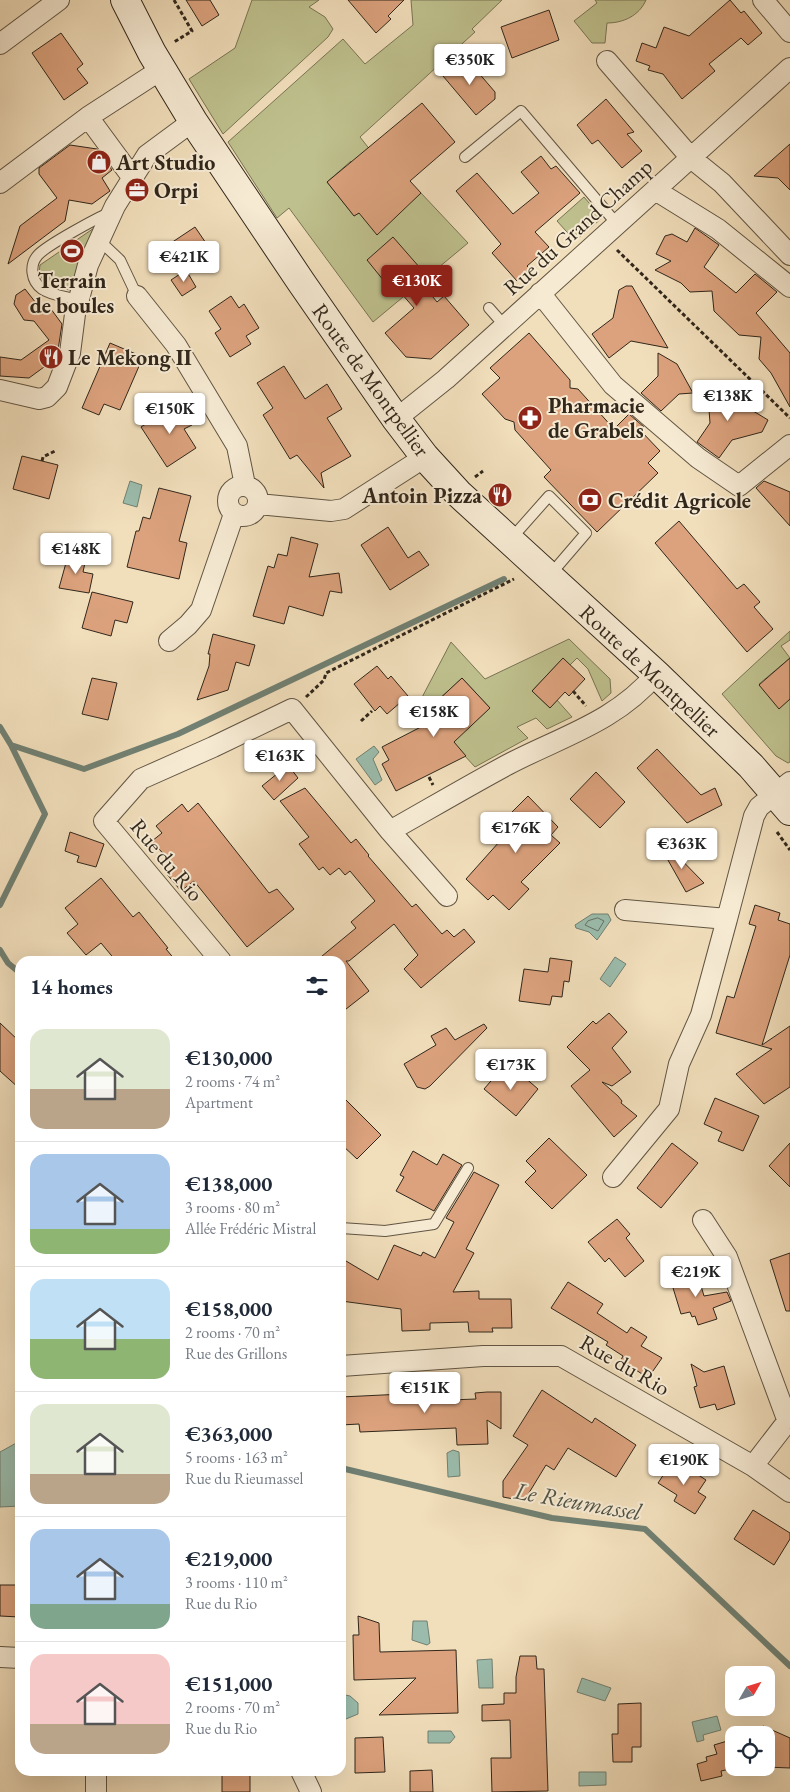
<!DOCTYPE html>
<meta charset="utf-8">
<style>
:root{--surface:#fff;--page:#f6f6f7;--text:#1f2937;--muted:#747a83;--line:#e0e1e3;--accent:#8f2418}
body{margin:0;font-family:"EB Garamond",serif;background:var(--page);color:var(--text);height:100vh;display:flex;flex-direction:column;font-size:19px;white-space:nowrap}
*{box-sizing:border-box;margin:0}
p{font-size:16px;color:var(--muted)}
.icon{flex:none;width:28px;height:28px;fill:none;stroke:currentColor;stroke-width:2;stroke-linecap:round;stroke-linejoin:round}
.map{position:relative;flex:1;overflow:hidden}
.panel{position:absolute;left:15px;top:956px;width:331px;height:820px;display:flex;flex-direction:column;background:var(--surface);border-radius:15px;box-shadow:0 5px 20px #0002}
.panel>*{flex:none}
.needle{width:32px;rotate:51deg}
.tools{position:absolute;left:725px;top:1666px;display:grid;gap:10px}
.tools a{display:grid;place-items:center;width:50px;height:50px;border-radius:10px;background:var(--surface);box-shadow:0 5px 20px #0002;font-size:25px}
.price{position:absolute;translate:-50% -42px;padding:0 11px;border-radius:5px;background:#fff;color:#222;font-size:16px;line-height:32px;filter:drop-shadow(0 1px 2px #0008)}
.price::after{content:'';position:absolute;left:50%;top:30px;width:15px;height:11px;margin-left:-8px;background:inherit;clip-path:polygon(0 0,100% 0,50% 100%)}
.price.current{background:var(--accent);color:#fff}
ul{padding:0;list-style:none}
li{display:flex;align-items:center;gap:15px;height:125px;padding:0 15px}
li+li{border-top:1px solid var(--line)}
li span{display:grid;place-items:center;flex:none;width:140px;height:100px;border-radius:15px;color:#555}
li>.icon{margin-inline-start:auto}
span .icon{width:60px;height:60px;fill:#fffc;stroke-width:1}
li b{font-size:21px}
h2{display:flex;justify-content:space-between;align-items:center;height:60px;padding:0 15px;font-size:21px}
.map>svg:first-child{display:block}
.green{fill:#bec08d;stroke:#787454;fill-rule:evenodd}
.water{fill:#9bbcac;stroke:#718072}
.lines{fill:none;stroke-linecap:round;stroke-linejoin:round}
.shore{stroke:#667264;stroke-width:1}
.stream{stroke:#718072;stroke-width:6}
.building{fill:#dba27d;stroke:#31271b}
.lane-casing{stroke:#615543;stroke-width:12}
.street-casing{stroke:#615543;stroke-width:22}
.secondary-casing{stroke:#31271b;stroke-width:30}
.path{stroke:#31271b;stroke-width:3;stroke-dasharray:4 2.5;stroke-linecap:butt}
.lane{stroke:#f6ead3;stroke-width:10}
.street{stroke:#f6ead3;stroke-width:20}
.secondary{stroke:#f6ead3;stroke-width:28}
.labels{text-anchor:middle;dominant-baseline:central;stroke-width:4;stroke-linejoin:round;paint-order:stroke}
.poi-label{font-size:22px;font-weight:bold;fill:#31271b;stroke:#f6ead3;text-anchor:start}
.street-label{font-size:22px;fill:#31271b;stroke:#f6ead3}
.water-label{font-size:24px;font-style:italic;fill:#515446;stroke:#f6ead3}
</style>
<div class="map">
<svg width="790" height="1792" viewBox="0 0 790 1792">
<rect width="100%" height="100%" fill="#f1debb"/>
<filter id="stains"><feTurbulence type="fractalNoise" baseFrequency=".004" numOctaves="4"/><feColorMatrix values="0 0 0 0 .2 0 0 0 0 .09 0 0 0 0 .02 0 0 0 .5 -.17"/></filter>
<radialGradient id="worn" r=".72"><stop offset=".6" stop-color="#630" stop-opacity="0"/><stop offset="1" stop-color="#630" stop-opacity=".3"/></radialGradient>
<path class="green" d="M252 0H319L309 7 325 17 333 29 328 37 223 134 189 79 235 48Z
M411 0H502L472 29 475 32 360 137 411 202 421 193 468 243 373 322 289 208 277 218 228 142 343 39 365 64 413 25ZM351 161 398 215 359 213 354 216 327 182Z
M595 0H646C639 16 623 23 607 23L605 43H592L574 21 597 3Z
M584 197 602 218 575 241 557 221Z
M97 226 70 290 46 285 39 273 40 265Z
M790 631V640L781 646 790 658 759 684 779 708 790 699V762L788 763 776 756 722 694Z
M569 639 610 679 611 693 602 701 588 669 577 658 570 665 563 658 532 691 550 708 557 700 572 717 547 729 536 718 517 727 528 738 475 767 418 705 451 642 485 679ZM462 678 490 708 464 732 435 703Z"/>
<path class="water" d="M130 481 142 485 137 507 123 503Z
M374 746 379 752 373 759 382 780 375 785 356 759Z
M592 914H608L611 920 597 940 589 932 576 928 575 925Z
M615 957 626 964 610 987 600 979Z
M20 1441V1506L0 1507V1452Z
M453 1450 459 1452 460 1476 448 1477 447 1453Z
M413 1621H427L430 1643 427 1645 412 1640Z
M492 1659 493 1688H479L477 1660Z
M582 1678 611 1688 605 1701 577 1692Z
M341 1694 350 1696 358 1703V1714L346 1719 341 1709Z
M717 1716 721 1730 703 1735 704 1740 697 1742 692 1722Z
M428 1731H451L455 1737 450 1743H428Z
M579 1772H606V1785L579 1786Z"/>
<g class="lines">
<path class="shore" d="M598 918 604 921 598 931 585 925 588 921Z"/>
<path class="stream" d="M0 727 11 745 45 814 0 905
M11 745 84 769 178 734 504 579
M0 950 8 963 20 973
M341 1468 552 1518 645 1529 790 1666"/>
</g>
<path class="building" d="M186 0H210L219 15 202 26Z
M348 0H404L388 16 391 19 376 33Z
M730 0 741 13 744 11 762 33 748 45 741 38 709 64 715 71 682 99 663 74 648 70 650 66 636 61 642 43 656 48 664 27 689 36Z
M549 10 559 40 512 58 501 27Z
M61 33 83 64 77 69 88 83 64 100 32 53Z
M465 57 495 92V99L476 115 443 76Z
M606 99 634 132 627 134 642 151 622 168 598 140 592 144 577 125Z
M422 103 455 142 410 181 421 193 377 235 359 213 354 216 327 182Z
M790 144V190L778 178 754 176Z
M70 145 97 149 112 170 102 178 110 191 92 204 69 200 65 221 8 264 20 226 57 198 39 174V168Z
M541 156 551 169 556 166 580 193 535 232 549 247 527 266 530 269 517 281 492 253 501 244 456 191 477 173 513 214 539 193 521 172Z
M195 227 210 249 179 268 165 247Z
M695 228 719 245 704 267 736 293 755 274 777 292 756 313 790 353V407L771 373 759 359 761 337 739 335 714 311 712 291 690 292 681 283 655 270 671 261 656 254 665 236 672 234 687 242Z
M393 237 421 269 415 275 437 302 444 296 469 325 431 359 406 357 385 333 414 308 388 278 384 281 367 260Z
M186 270 196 287 182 296 171 280Z
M626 286H632L668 348 631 341 609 358 592 334 613 318 619 290Z
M25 289 36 303 48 305 62 324 58 350 55 359 29 378 0 376V357L21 360 49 340 34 321 24 320 14 304 16 295Z
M231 296 239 308 244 304 259 328 246 336 251 344 230 357 215 333 221 329 209 311Z
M529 333 570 380V388L578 389 614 429 629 414 644 427 640 430 660 451 648 463 658 473 597 532 544 477 551 470 515 430 514 422 505 419 482 394 500 378 490 368Z
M110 343 143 357 120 410 104 404 99 415 82 408Z
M658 353 677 364 693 393 679 394 661 411 641 393 658 376Z
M284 366 305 399 327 384 342 409 327 418 351 456 321 473 324 488 297 455 290 459 263 415 273 408 257 383Z
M707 383 768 420 762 432 732 440 719 458 697 442 710 423Z
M179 403 192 425 184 429 196 448 167 467 141 427Z
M22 456 58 465 49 499 13 489Z
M764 481 790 492V526L756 488Z
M159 488 191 496 179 541 187 543 179 579 127 567 136 531H139L143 517 150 519Z
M679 521 737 589 744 584 760 602 754 607 773 629 747 652 655 543Z
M388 527 408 558 419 551 429 565 390 590 361 545Z
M291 537 318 544 309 577 339 573 342 593 330 591 323 616 289 606 284 624 253 616 268 566 274 568 278 554 287 556Z
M69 552 86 558 83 572 93 574 89 593 59 588Z
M92 592 133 602 127 623 115 620 111 636 82 628Z
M213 634 255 645 249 666 236 662 228 690 197 700 209 666 210 654H208Z
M563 658 585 679 569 696 565 692 550 708 532 691Z
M790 658V699L779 709 759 685Z
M377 666 388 679 391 676 408 696 387 714 380 706 375 711 354 684Z
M92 678 117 683 108 720 82 714Z
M462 678 490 708 454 742 466 756 396 791 382 764 389 760 382 747 446 714 435 703Z
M657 749 701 795 715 788 722 805 687 823 637 768Z
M288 765 298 778 274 800 262 786Z
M596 772 625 802 600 828 570 799Z
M305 788 351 843 356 839 369 855 368 856 412 907 416 904 442 934 447 930 454 937 464 929 475 942 421 988 404 969 418 955 394 924 349 961H346L369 991 341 1013V961H316L356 928 351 922 375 901 350 871 345 875 339 868 330 875 323 867 319 870 299 844 309 837 280 801Z
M528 796 558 827 551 835 560 843 521 882 529 889 509 910 493 895 488 900 466 879 508 832 500 824Z
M198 803 269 893 277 889 294 909 247 947 194 881 181 891 166 873 174 866 152 841 162 833 156 826 182 804 188 812Z
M70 832 104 844 96 867 77 862 79 856 65 851Z
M664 842 704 883 686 892 660 846Z
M101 878 133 917 139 912 168 948 166 949 176 961H116L101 943 86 955 67 933 78 924 65 908Z
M755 905 780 913 778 920 790 924V955L762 1045 790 1026V1087L764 1104 736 1074 772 1049 716 1033 727 996 734 998 756 926 749 924Z
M550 958 572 961 569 982 564 981 562 997 552 996 550 1005 519 1001 524 969 548 972Z
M609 1013 627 1032 612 1048 631 1072 612 1086 602 1082 618 1096 622 1101 621 1103 637 1116 614 1137 571 1086 590 1070 567 1047 593 1021 596 1024Z
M0 1023 20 1042V1089L0 1071Z
M484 1024 487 1028 430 1086 425 1089 417 1087 404 1064 436 1045 431 1036 446 1028 455 1040Z
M503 1067 519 1081 523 1076 538 1089 516 1116 484 1089Z
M341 1095 381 1135 357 1159 341 1144Z
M715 1098 759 1116 743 1151 718 1141 722 1132 704 1124Z
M549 1138 587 1175 552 1209 525 1182 536 1171 526 1161Z
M672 1143 698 1163 661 1208 637 1188Z
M790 1143V1187L769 1166Z
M413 1151 437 1165 443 1154 462 1165 434 1211 396 1191 404 1177 400 1175Z
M474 1172 499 1185 466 1249 474 1253 453 1292 479 1291V1299H511L512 1328H492L493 1332H469L468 1322 430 1323V1330L402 1331 401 1309 341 1301V1258L378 1280 394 1245 421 1256 423 1252 435 1258 454 1222 446 1218Z
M617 1219 630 1234 626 1238 644 1261 625 1277 609 1258 605 1262 588 1242Z
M790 1253V1311H786L770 1260Z
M696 1269 704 1296 727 1292 731 1301 713 1308 717 1319 698 1325 695 1316 692 1317 690 1312 681 1314 670 1278Z
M568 1282 603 1304 597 1313 627 1333 631 1327 647 1337 641 1346 662 1358 648 1378 621 1360 623 1356 606 1345 608 1342 551 1308Z
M691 1364 704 1372 724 1366 735 1404 717 1410 715 1404 700 1408 694 1387 697 1386Z
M542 1390 592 1423 595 1418 636 1445 616 1477 568 1448 554 1470 546 1465 524 1501 503 1497V1481L528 1445 513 1436Z
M487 1392H501V1429L487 1420 488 1444 457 1445 456 1428 360 1432 359 1424 341 1425V1397L424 1393V1401L476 1399 475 1393Z
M674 1459 706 1480 698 1492 706 1497 695 1514 674 1501 677 1495 658 1483Z
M753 1510 790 1533V1539L774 1565 734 1539Z
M0 1585H20V1617L0 1616Z
M358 1616 379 1623 380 1652 456 1650 458 1713 379 1715 416 1678 354 1680 353 1635H359Z
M520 1656H536L537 1669H544L548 1791 492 1792 491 1758H511L510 1720 482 1721V1705L504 1704V1693H516V1677Z
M641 1703V1747H632V1762H613L612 1734H618V1704Z
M763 1726 790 1738V1768L766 1767V1735H759Z
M383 1737 385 1772 355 1773V1738Z
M734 1739 735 1768 721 1771 722 1776 701 1781 697 1764 707 1761 706 1757 717 1754 714 1745Z
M432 1770 433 1792H410V1771Z
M222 1771H250V1792H222Z"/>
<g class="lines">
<defs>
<path id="lane" d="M465 157 521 111 617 224
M99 240 120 260 137 296
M78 300C68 297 50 295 42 289 31 281 29 265 38 255 47 245 97 218 111 212
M489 308 504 325
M510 540 549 496 586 533 550 575
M341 1228 385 1231 434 1224 468 1168"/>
<path id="street" d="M763 0 790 32
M0 44 59 0
M607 61 691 158 722 183 790 255
M88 117 132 177
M0 183 88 117 162 69
M655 190 718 229 790 287
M540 293 613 385 698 458 739 486 790 445
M137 296 176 345 237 446 245 485
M0 390 39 399 47 397 57 387 70 353 75 314 88 265 115 206 147 155 193 121
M396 419 446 379 790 68
M228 501a15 15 0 1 1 30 0a15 15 0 1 1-30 0Z
M258 504 331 511 344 509 425 457
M169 641 188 625 201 610 234 514
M390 831C429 809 468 786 507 765 560 737 616 722 656 674
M625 910 727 919 754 816 759 807 790 782
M221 961 104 821 141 779 213 747 292 709 390 831 447 896
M613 1177 669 1109 679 1064 701 1015 727 919
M703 1220 727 1257 787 1419
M341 1366 483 1356H561L753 1466 790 1492
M753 1466 790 1418
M0 1657 20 1658
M301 1771 311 1792
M96 1792V1771"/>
<path id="secondary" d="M125 0 152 53 193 121 301 282 396 419 425 457 458 493 656 674 751 766 790 811"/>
</defs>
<use href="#lane" class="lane-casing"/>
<use href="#street" class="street-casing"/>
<use href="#secondary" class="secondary-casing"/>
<path class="path" d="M174 0 192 31 174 42
M617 250 790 418
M42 461 43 457 55 451
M475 477 483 471
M573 691 586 706
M306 697 324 680 326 673 514 579
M361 721 372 711
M429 777 433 785
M777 832 790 850"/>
<use href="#lane" class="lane"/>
<use href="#street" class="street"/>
<use href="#secondary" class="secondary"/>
</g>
<defs>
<symbol id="shop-disc" viewBox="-11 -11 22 22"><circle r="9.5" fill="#8f2418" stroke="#f6ead3"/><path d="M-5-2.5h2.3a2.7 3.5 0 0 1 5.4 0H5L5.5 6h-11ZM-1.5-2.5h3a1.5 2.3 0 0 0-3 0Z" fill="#fff"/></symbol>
<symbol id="office-disc" viewBox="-11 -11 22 22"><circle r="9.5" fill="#8f2418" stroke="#f6ead3"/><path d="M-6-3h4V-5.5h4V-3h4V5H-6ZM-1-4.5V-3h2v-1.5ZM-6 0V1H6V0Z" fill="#fff"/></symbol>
<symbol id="stadium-disc" viewBox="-11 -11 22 22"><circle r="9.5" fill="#8f2418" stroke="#f6ead3"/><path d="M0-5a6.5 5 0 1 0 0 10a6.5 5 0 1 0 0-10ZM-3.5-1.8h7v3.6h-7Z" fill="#fff"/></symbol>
<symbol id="restaurant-disc" viewBox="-11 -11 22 22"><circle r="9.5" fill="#8f2418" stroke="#f6ead3"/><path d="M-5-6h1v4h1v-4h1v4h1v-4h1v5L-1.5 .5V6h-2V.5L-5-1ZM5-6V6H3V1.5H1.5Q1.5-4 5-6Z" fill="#fff"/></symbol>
<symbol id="pharmacy-disc" viewBox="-11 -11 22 22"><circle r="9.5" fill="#8f2418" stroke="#f6ead3"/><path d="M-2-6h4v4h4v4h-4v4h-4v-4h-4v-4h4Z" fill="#fff"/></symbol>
<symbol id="bank-disc" viewBox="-11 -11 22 22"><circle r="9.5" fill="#8f2418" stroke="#f6ead3"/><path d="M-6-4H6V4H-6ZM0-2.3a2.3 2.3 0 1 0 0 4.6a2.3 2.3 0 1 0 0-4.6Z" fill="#fff"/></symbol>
</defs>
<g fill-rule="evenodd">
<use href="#shop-disc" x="85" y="148" width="28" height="28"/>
<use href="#office-disc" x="123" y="176" width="28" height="28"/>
<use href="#stadium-disc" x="58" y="237" width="28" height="28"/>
<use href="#restaurant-disc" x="37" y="343" width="28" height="28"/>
<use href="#pharmacy-disc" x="516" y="404" width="28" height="28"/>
<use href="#restaurant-disc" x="486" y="481" width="28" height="28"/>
<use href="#bank-disc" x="576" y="486" width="28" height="28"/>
</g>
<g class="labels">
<g class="poi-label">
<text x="116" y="162">Art Studio</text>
<text x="154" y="190">Orpi</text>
<text x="72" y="280" text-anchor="middle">Terrain<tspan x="72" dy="25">de boules</tspan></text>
<text x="68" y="357">Le Mekong II</text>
<text x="548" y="405">Pharmacie<tspan x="548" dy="25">de Grabels</tspan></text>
<text x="482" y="495" text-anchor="end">Antoin Pizza</text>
<text x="608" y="500">Crédit Agricole</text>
</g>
<g class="street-label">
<text transform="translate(578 227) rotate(-42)">Rue du Grand Champ</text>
<text transform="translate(371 380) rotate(54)">Route de Montpellier</text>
<text transform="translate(650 671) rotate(43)">Route de Montpellier</text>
<text transform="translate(167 860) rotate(50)">Rue du Rio</text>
<text transform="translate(625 1365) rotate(30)">Rue du Rio</text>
</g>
<g class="water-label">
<text transform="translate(578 1501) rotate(10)">Le Rieumassel</text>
</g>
</g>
<rect width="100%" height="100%" filter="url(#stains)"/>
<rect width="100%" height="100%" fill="url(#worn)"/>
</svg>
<div class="tools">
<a><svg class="needle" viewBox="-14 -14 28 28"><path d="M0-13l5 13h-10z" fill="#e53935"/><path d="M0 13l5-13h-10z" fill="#747a83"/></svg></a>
<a><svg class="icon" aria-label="locate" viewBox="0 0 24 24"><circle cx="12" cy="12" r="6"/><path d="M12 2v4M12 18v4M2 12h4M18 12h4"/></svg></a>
</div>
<b class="price" style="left:470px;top:86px">€350K</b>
<b class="price" style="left:184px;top:283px">€421K</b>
<b class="price current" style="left:417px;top:307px">€130K</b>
<b class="price" style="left:728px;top:422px">€138K</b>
<b class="price" style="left:170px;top:435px">€150K</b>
<b class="price" style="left:76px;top:575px">€148K</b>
<b class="price" style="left:434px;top:738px">€158K</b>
<b class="price" style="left:280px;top:782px">€163K</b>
<b class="price" style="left:516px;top:854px">€176K</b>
<b class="price" style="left:682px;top:870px">€363K</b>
<b class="price" style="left:511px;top:1091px">€173K</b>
<b class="price" style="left:696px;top:1298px">€219K</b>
<b class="price" style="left:425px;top:1414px">€151K</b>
<b class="price" style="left:684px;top:1486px">€190K</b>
<section class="panel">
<h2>14 homes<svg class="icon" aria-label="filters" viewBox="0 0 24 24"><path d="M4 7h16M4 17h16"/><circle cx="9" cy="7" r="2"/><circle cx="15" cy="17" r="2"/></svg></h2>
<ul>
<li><span style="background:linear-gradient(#dfe7d0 60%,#b9a48a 0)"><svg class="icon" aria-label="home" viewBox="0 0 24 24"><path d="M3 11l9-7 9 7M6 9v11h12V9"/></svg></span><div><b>€130,000</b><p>2 rooms · 74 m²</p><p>Apartment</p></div></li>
<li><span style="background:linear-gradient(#a9c7e8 75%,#8fb573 0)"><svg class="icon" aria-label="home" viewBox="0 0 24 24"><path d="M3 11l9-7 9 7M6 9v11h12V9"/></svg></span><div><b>€138,000</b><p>3 rooms · 80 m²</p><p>Allée Frédéric Mistral</p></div></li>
<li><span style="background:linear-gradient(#bfe0f5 60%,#8fb573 0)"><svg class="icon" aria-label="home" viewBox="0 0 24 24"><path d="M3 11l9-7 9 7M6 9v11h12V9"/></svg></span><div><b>€158,000</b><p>2 rooms · 70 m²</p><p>Rue des Grillons</p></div></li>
<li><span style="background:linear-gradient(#dfe7d0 70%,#b9a48a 0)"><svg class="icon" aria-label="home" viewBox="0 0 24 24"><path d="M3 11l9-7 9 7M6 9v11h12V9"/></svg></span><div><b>€363,000</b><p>5 rooms · 163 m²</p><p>Rue du Rieumassel</p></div></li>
<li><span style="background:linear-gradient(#a9c7e8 75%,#7fa58c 0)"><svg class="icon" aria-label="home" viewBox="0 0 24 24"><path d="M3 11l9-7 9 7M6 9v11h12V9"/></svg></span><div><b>€219,000</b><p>3 rooms · 110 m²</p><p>Rue du Rio</p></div></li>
<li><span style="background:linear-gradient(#f6c9c9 70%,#b9a48a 0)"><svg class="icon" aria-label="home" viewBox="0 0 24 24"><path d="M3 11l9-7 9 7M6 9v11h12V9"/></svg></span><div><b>€151,000</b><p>2 rooms · 70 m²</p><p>Rue du Rio</p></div></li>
</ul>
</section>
</div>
